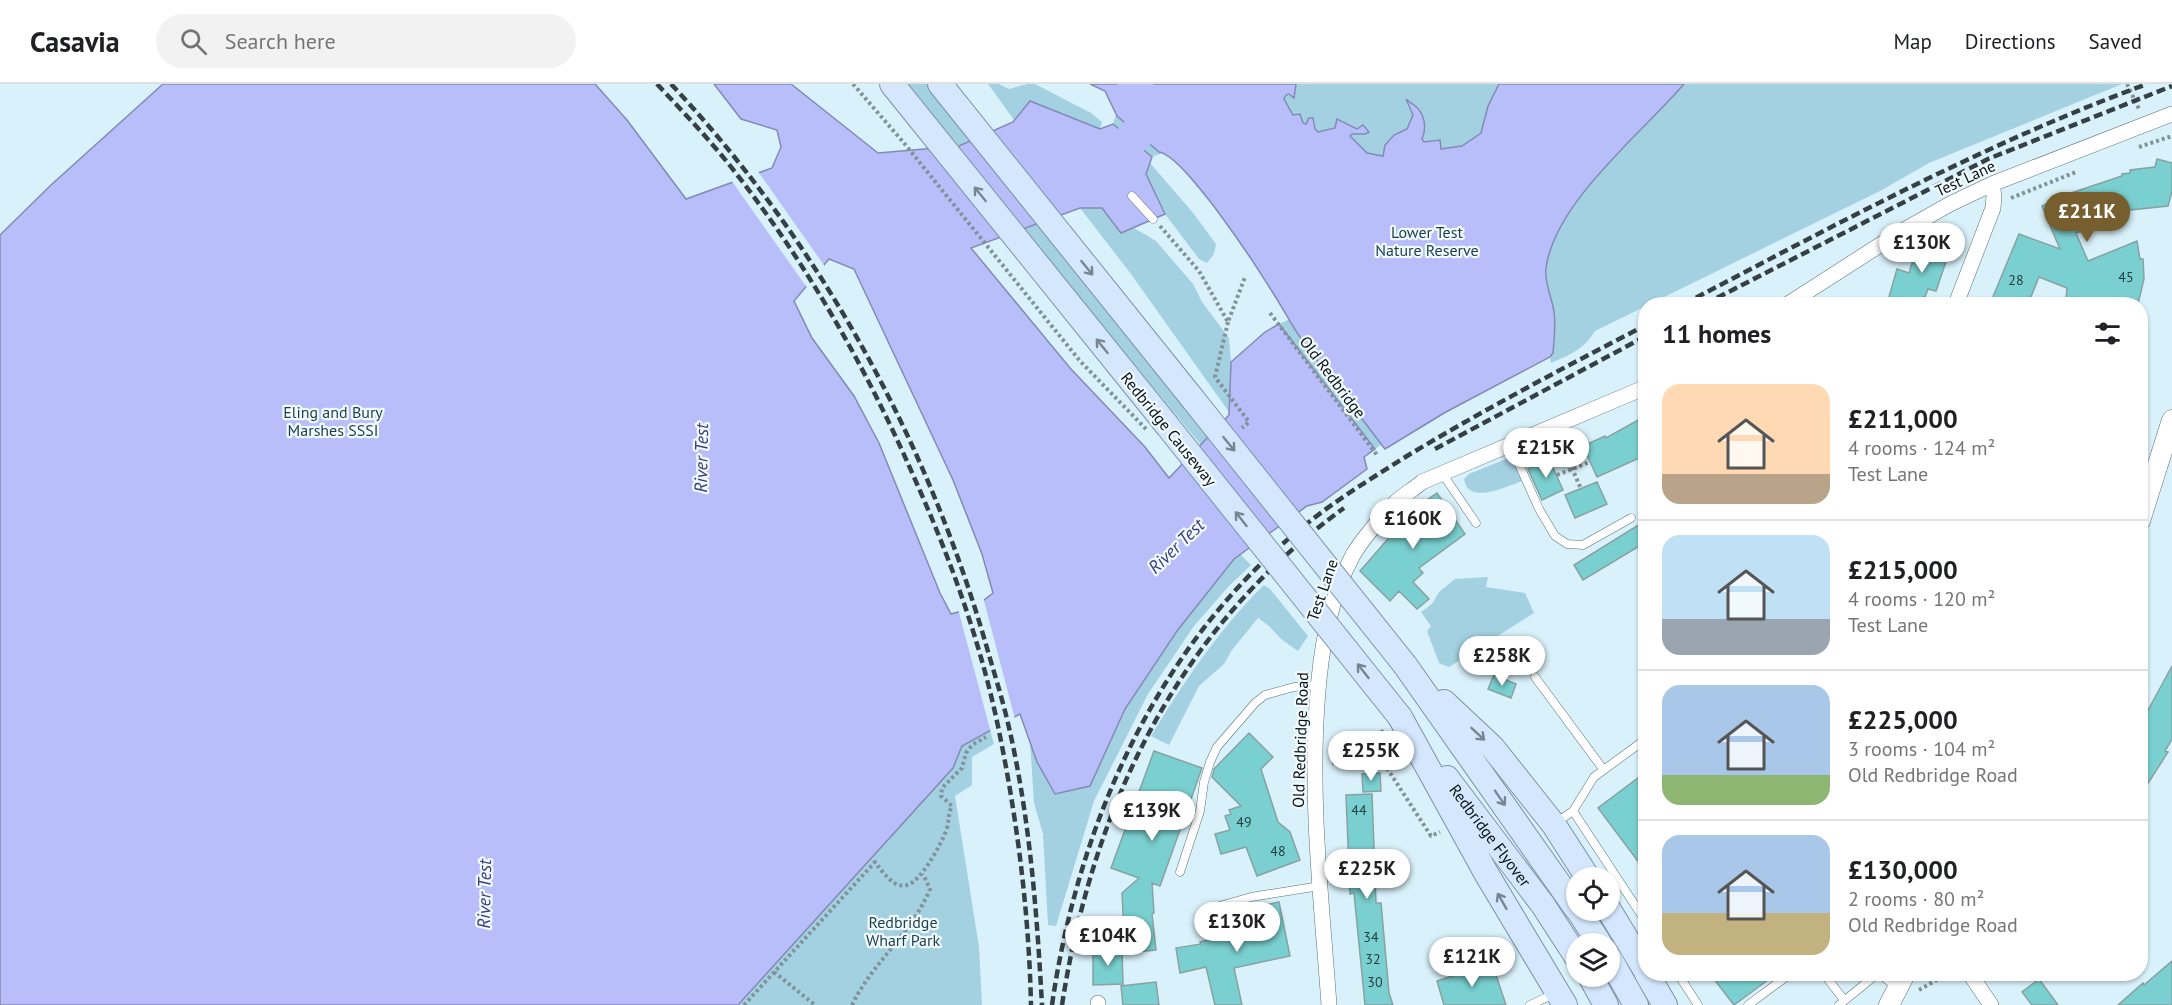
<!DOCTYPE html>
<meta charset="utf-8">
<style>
:root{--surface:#fff;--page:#f2f2f2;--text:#202124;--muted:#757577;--line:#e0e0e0;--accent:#765e2f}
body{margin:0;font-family:"PT Sans",sans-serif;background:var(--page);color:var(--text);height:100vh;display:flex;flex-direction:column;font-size:22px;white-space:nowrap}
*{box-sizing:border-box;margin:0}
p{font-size:20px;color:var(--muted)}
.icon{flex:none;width:33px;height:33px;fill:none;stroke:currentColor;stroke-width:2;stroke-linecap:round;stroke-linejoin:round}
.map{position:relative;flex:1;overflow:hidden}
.details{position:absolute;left:1638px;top:213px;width:510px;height:684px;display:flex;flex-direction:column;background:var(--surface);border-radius:24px;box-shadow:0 2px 4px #0004}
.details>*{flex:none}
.controls{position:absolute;left:1566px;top:783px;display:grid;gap:12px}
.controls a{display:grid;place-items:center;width:54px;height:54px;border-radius:50%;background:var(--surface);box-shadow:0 2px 4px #0004;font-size:30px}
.price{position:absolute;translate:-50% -51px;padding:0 14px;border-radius:21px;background:#fff;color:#222;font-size:20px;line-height:39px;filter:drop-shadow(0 2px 3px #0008)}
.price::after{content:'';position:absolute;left:50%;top:36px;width:18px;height:14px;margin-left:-9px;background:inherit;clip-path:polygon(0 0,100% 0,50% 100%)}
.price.current{background:var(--accent);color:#fff}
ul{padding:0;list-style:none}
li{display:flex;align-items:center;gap:18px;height:150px;padding:0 24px}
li+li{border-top:2px solid var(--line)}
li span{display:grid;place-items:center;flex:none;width:168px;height:120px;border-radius:18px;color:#555}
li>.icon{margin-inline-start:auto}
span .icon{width:72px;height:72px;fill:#fffc;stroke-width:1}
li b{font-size:26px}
h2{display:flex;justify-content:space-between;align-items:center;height:72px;padding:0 24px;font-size:26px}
header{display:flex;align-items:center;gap:36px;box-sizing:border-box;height:84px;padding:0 30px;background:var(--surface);border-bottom:2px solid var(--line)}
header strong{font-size:28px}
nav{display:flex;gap:33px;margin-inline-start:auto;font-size:21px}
.search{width:420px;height:54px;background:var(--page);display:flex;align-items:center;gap:15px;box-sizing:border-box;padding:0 21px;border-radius:33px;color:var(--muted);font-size:22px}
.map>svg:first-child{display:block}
.green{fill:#a3d1e2}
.water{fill:#b8bef9;stroke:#838ab4;stroke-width:1.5;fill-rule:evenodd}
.pier{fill:#d9f1fa}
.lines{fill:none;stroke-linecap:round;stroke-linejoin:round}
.river{stroke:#b8bef9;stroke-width:34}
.building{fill:#7ad0d0;stroke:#88a1a1;stroke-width:1.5}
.service-casing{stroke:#5b7078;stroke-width:9}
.minor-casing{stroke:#5b7078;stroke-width:16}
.tertiary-casing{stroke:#5b7078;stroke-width:21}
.primary-casing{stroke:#7a91aa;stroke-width:26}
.path{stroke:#819299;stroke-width:4;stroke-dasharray:3 3;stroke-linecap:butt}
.service{stroke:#fff;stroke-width:8}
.minor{stroke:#fff;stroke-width:15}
.tertiary{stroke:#fff;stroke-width:20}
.primary{stroke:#d4e7fd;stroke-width:24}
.rail{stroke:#354044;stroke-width:4.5;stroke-dasharray:9 4.5;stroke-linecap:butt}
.primary-bridge-casing{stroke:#7a91aa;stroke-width:26;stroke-linecap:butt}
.path-bridge{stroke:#819299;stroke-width:4;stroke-dasharray:3 3;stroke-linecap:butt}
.primary-bridge{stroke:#d4e7fd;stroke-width:24}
.oneway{stroke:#788694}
.labels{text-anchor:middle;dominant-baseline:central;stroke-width:4.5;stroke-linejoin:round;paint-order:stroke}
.number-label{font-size:14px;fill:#244042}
.street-label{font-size:16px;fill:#081013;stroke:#f2fbff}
.park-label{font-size:16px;fill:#1a3d49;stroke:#f2fbff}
.water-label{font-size:18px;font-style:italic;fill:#38387d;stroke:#f2fbff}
</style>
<header>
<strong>Casavia</strong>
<div class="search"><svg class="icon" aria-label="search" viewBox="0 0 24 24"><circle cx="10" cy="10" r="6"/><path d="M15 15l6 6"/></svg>Search here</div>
<nav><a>Map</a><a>Directions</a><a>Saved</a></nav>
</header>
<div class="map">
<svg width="2172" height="921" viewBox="0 0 2172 921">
<rect width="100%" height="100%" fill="#d9f1fa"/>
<path class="green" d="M905 0H928L973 55 959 62 919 19Z
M988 0H999L1009 5 1027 0H1035L1091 29 1102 38 1100 45 1030 17 1014 36Z
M1096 0H2122L1929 79 1880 107 1595 247C1584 265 1570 271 1551 279L1550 273 1552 265 1388 364 1382 360 1375 365 1279 240 1290 235 1235 148 1167 67 1152 73 1113 40 1117 27 1106 5Z
M1150 79 1194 130 1216 160 1214 170 1207 179 1199 175 1165 130 1145 90Z
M1080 124H1102L1121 149 1134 144 1156 157 1193 200 1202 218 1229 254 1231 278 1229 328 1131 190Z
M1036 140 1209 352 1201 361 1023 145Z
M1511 373 1522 397C1507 402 1468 422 1464 395L1469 390Z
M1240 470 1251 481 1229 502 1194 542 1148 610 1094 717 1056 842 1048 841 1043 750 1034 719 1030 658 1020 629Z
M1488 493 1486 503 1525 509 1534 529 1449 583 1439 579 1427 547 1431 542 1421 528 1432 520 1439 508 1455 495Z
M1264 501 1270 505 1308 552 1298 567 1281 555 1269 542 1258 534 1232 566 1224 580 1199 602 1169 661 1151 652C1184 598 1219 545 1264 501Z
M990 646 994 660 972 673V701L955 712 979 863 982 921H738L953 684 962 662Z"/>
<path class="water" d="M163 0H595L627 36 686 115 772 84 781 63 777 46 741 35 714 0H791L878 69 959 62 1013 38 1030 17 1100 45 1113 40 1152 73 1146 90 1165 130 1121 149 1102 124H1080L971 164 1070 284 1145 363 1169 394 1229 331 1231 278 1265 248 1279 240 1375 365 1364 373 1367 385 1322 418 1307 422 1234 475 1177 547 1125 625 1090 702 1055 710 1037 678 1020 630 962 662 953 684 738 921H0V151L51 101ZM829 175 854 185 953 396 982 470 993 509 975 523 951 530 940 509 879 359 854 312 812 254 794 217Z
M1090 0H1296L1294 14 1289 10 1286 11 1284 15 1293 31 1300 30 1303 39 1306 40 1309 34H1313L1315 45 1318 48 1335 44 1337 35 1357 45 1363 41 1369 48 1365 50H1352L1350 52 1367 69 1383 72 1385 61 1394 51 1407 45 1413 31 1406 15C1408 17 1411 19 1414 21 1425 29 1427 44 1422 55L1424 58 1440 56 1441 65 1462 62 1481 49 1488 22 1499 0H1684C1642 49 1555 118 1546 184 1544 199 1552 213 1554 228 1556 242 1554 256 1553 269L1550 273 1444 329 1385 365 1310 267 1308 269 1299 258 1302 256C1291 241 1283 224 1273 209 1257 183 1185 72 1159 68L1117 32 1105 7Z"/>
<path class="pier" d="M757 86 826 184 808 205 731 96Z
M983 513 1015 635 991 649 958 525 973 521Z"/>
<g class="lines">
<path class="river" d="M1097 82 1104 84 1151 35 1134 0"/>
</g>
<path class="building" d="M2157 75 2172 79V107L2168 122 2121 127 2123 134 2076 149 2088 177 2137 157 2140 175H2143L2144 195 2138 220H2098V217L2066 215 2067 204 2039 193 2028 220H1990L2019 150 2060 165 2042 122 2065 111 2122 92V90L2130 89V86L2155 83Z
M1940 149 1954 154 1936 207 1928 205 1925 213H1923L1920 220H1887L1897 185 1909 189 1913 176 1920 178 1928 155 1936 158Z
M1640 335 1646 346V371L1597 393 1583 362 1605 352 1606 354Z
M1549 375 1563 406 1542 416 1528 385Z
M1597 398 1607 420 1575 434 1565 411Z
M1437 409 1465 450 1419 484 1423 489 1413 498 1429 515 1417 525 1399 507 1390 517 1360 487 1401 440 1398 436Z
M1640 440 1646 449V458L1583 496 1574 481Z
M2172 582V655L2165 667 2168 668 2140 712V641Z
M1494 591 1516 600 1511 614 1488 605Z
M1249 649 1273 673 1261 685 1278 738 1290 748 1300 776 1257 792 1246 763 1221 770 1215 750 1230 746 1225 732 1231 730 1229 726 1241 722 1212 693 1214 685Z
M1154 667 1202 684 1160 802 1152 799 1154 829 1152 830 1156 866 1125 869 1122 809 1139 794 1111 784Z
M1646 688V788L1598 724Z
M1380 689 1381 707 1363 708 1362 690Z
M1372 710 1376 819H1381L1389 909 1393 921H1365L1354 809 1350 810 1346 711Z
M1279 818 1290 872 1234 884 1242 921H1215L1206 883 1180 889 1176 864 1201 860 1200 858 1237 849 1236 846 1254 842 1251 831 1263 829 1261 822Z
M1122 865 1123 900 1093 901V866Z
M2172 877V921H2118L2143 899 2144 901Z
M1492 879 1506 921H1444L1437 897Z
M1710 890H1776L1734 921Z
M2039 895 2058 921H2032L2022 908Z
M1156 898 1159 921H1123L1121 902Z"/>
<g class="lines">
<defs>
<path id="service" d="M1132 112 1153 135
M1510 360 1539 425 1555 452 1567 460 1583 461 1631 434
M1442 389 1476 439
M1535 593 1603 685
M1573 727 1594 693 1646 655
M1557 738 1573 727 1646 838
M1180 788 1200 727 1204 698 1210 678 1217 663 1255 619 1265 611 1294 603 1318 601
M1216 823 1251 813 1320 802
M1678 890 1698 921
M1824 890 1844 916
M1880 890 1896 903
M1530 921 1556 909
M1748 921 1790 890
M1839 921 1877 890"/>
<path id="minor" d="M1788 220 1897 150 1950 120 1992 100 2172 30
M1956 220 1993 124 1994 112 1992 100
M1970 890 1991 921
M1098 919V921
M1329 921C1322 821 1310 721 1317 620 1320 570 1328 516 1353 471 1361 457 1382 432 1393 421 1401 412 1413 406 1422 398L1646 303"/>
<path id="tertiary" d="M2140 437 2172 336
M1889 921 1905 890"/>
<g id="primary">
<path d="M892 0 1166 340"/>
<path d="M940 0 1192 314"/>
<path d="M1405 581 1576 824"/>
<path d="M1444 618 1493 664 1554 741 1588 794"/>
<path d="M1400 633 1486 789 1565 921"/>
<path id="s1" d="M1447 694 1543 821 1576 872"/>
<path d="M1578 826 1600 860"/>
<path d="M1609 826 1646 887"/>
<path d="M1610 875 1636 921"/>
<path d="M1647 890 1665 921"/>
<path d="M1590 892 1606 921"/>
</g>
</defs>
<use href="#service" class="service-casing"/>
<use href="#minor" class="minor-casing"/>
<use href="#tertiary" class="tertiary-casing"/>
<use href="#primary" class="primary-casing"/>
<path class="path" d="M853 0 904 59
M2127 0 2140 27
M2139 63 2172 52
M2011 114 2076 88
M1160 142 1199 187 1228 238 1245 193
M1270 229 1377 371
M1228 238 1215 293 1249 338 1242 344
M1560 356 1581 405
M1557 391 1590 378
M1332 679 1381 675 1431 752 1440 748
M774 888 815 921
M1919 906 1947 890
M744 921 875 778C894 804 906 813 927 782 935 770 942 758 947 744 949 736 948 730 952 722L941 712 942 704 962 684 966 669 972 661 986 653
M852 921C872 879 913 848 930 805L923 790"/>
<use href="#service" class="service"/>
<use href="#minor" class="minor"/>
<use href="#tertiary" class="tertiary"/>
<use href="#primary" class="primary"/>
<path class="rail" d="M657 0C684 29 711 57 735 88 810 184 869 289 917 400 953 481 983 566 1000 652 1018 741 1029 831 1031 921
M671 0C820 159 927 355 987 564 995 592 1004 620 1010 648 1030 737 1037 830 1042 921
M1684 220C1835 141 1986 59 2147 0
M1705 220 1988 75 2172 2
M1435 365 1646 252
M1052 921C1078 740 1158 558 1304 442 1336 416 1372 394 1407 372 1485 325 1565 283 1646 241
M1062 921C1093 721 1178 544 1344 424"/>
<defs>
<path id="primary-bridge" d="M1192 314 1405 581
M1166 340 1400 633"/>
</defs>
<use href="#primary-bridge" class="primary-bridge-casing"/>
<path class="path-bridge" d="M904 59 1080 277 1146 345
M1381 646 1388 658"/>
<use href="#primary-bridge" class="primary-bridge"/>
</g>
<defs><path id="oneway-shaft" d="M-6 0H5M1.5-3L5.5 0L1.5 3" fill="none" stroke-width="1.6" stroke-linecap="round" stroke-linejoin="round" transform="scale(1.5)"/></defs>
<g class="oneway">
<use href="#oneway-shaft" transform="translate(980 110) rotate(-129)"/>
<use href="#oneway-shaft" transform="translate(1087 184) rotate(51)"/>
<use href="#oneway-shaft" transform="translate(1102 262) rotate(-129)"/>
<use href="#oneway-shaft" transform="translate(1229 360) rotate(51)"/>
<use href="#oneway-shaft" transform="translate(1241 435) rotate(-128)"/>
<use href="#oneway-shaft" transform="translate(1363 587) rotate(-128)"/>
<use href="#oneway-shaft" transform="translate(1478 650) rotate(43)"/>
<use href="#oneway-shaft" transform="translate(1500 714) rotate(55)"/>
<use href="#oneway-shaft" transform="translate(1502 817) rotate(-120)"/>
</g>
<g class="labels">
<g class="number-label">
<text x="2126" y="193">45</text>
<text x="2016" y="196">28</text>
<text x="1359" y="726">44</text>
<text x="1244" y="738">49</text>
<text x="1278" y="767">48</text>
<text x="1371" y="853">34</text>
<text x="1373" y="875">32</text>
<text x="1375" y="898">30</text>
</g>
<g class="street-label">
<text transform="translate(1965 94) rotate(-25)">Test Lane</text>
<text transform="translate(1333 293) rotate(53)">Old Redbridge</text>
<text transform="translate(1169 345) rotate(51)">Redbridge Causeway</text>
<text transform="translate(1322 506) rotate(-71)">Test Lane</text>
<text transform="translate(1300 656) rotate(-88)">Old Redbridge Road</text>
<text stroke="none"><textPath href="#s1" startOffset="72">Redbridge Flyover</textPath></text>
</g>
<g class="park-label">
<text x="1427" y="148">Lower Test<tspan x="1427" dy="18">Nature Reserve</tspan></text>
<text x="333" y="328">Eling and Bury<tspan x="333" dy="18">Marshes SSSI</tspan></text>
<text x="903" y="838">Redbridge<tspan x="903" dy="18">Wharf Park</tspan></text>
</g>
<g class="water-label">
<text transform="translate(701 374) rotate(-89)">River Test</text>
<text transform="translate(1176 462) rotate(-44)">River Test</text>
<text transform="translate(484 810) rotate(-89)">River Test</text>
</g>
</g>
</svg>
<div class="controls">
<a><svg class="icon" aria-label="locate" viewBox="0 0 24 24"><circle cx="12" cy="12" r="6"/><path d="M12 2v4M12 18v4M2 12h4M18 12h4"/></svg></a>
<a><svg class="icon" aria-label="layers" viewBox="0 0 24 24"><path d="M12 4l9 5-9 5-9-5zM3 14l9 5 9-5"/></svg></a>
</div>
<b class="price current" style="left:2087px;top:159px">£211K</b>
<b class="price" style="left:1922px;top:190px">£130K</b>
<b class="price" style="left:1546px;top:395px">£215K</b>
<b class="price" style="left:1413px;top:466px">£160K</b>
<b class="price" style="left:1502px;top:603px">£258K</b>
<b class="price" style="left:1371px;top:698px">£255K</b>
<b class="price" style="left:1152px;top:758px">£139K</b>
<b class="price" style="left:1367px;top:816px">£225K</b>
<b class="price" style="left:1237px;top:869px">£130K</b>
<b class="price" style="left:1108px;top:883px">£104K</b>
<b class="price" style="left:1472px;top:904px">£121K</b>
<section class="details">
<h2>11 homes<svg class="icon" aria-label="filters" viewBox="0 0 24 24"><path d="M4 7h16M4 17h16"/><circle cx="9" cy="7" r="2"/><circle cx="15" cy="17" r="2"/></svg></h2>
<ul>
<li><span style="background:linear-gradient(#ffd9b3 75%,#b9a48a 0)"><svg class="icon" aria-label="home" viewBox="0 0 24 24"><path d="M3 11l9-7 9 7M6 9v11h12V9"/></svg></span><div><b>£211,000</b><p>4 rooms · 124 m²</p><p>Test Lane</p></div></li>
<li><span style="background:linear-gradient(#bfe0f5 70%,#9aa5b1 0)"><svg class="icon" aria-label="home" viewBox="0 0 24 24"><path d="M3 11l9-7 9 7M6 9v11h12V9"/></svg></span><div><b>£215,000</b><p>4 rooms · 120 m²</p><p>Test Lane</p></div></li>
<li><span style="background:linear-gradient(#a9c7e8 75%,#8fb573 0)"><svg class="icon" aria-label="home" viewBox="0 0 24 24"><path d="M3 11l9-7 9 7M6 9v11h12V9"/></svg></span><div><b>£225,000</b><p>3 rooms · 104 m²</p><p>Old Redbridge Road</p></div></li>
<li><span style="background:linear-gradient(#a9c7e8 65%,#c2b280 0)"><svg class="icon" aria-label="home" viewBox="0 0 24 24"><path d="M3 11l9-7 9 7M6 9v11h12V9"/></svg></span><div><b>£130,000</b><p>2 rooms · 80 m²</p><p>Old Redbridge Road</p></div></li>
</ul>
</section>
</div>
